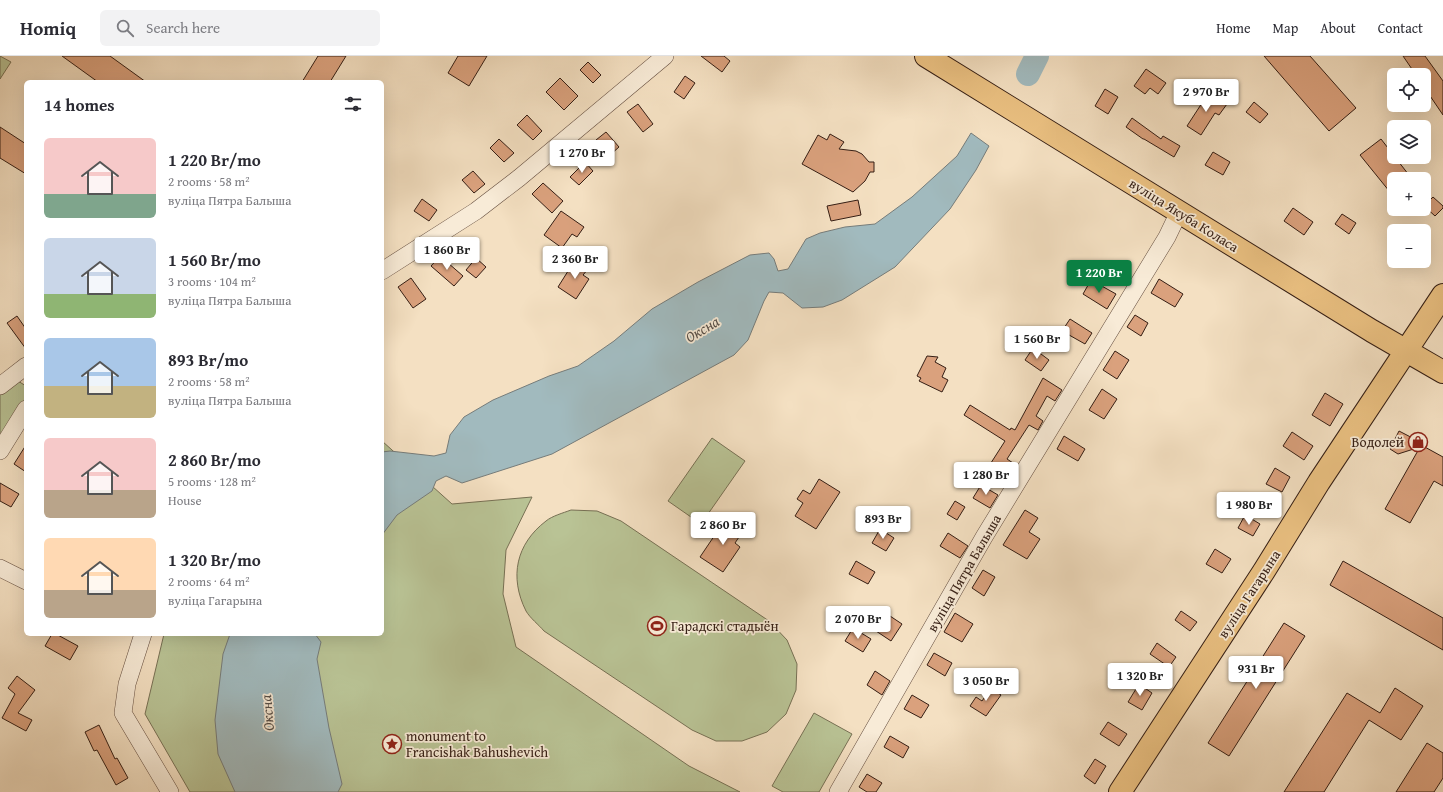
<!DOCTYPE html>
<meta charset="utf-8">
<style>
:root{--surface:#fff;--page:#f2f2f3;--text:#2b2b33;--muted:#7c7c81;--line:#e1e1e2;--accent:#0b8043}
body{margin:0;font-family:"Gentium Book Plus",serif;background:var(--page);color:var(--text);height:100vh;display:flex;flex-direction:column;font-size:15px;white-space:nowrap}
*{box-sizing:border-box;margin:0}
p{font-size:13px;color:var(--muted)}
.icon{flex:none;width:22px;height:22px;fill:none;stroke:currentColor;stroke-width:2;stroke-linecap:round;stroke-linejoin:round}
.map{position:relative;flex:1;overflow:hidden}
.details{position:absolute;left:24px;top:24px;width:360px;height:556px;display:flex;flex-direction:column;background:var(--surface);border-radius:6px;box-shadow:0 4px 16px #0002}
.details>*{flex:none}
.fabs{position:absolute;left:1387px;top:12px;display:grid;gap:8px}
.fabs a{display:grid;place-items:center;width:44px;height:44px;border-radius:6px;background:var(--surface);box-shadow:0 4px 16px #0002;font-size:20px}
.price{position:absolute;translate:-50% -34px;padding:0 9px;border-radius:4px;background:#fff;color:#222;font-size:13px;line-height:26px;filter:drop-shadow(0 1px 2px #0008)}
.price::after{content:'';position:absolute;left:50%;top:24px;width:12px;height:9px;margin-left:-6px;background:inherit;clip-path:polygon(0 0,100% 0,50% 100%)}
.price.selected{background:var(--accent);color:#fff}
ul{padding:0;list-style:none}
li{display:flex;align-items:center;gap:12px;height:100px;padding:0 20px}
li span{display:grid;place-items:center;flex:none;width:112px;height:80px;border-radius:6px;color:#555}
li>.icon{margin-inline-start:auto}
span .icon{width:48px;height:48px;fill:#fffc;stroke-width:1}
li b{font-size:17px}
h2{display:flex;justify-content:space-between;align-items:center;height:48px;padding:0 20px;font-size:17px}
header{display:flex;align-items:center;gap:24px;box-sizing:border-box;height:56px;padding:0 20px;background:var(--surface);border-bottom:1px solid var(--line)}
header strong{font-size:19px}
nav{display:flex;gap:22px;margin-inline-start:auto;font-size:14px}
.search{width:280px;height:36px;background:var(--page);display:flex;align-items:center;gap:10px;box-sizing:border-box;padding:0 14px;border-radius:6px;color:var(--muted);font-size:15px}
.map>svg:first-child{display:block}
.green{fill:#b9c395;stroke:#777054}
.water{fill:#a1babe;stroke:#767c7a}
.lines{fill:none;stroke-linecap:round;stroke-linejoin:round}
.river{stroke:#a1babe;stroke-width:24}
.building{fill:#daa17d;stroke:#351e14}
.minor-casing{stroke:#654e40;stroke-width:18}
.major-casing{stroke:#351e14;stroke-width:24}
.minor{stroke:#f8ebd7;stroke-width:17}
.major{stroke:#eac081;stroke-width:22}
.labels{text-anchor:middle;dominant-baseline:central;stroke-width:3.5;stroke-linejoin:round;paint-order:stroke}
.street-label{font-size:14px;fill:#351e14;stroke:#f8ebd7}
.poi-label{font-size:14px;fill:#351e14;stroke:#f8ebd7;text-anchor:start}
.water-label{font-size:15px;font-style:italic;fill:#554d47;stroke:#f8ebd7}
</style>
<header>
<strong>Homiq</strong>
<div class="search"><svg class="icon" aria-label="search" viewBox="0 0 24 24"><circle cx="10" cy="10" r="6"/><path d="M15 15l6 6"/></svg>Search here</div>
<nav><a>Home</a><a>Map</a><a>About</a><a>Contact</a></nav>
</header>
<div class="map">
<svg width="1443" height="736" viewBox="0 0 1443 736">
<rect width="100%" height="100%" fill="#f4e0c2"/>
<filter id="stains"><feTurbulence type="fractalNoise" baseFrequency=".005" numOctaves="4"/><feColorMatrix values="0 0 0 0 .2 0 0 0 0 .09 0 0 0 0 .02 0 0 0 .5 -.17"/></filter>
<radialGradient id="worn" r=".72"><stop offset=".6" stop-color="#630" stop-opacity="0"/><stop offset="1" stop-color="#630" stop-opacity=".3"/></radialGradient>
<path class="green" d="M0 0 11 6 0 23Z
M18 325 26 330V343L0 384V339Z
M712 382 745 405 701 468 668 445Z
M382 385 452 448 532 441 506 494 503 538 516 591 689 710 740 736H190L145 658 164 578H382Z
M571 454 597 455 621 465 769 565 787 584 797 608 796 634 786 658 767 676 742 685H716L692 674 544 575C539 569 530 562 526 555 509 521 516 488 546 465 552 460 563 457 571 454Z
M814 657 852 678 819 736H783L772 730Z"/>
<path class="water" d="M971 77 989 90 976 114 950 153 895 211 842 244 823 251 802 252 783 237 769 236 764 245 748 284 734 299 552 398 462 427 446 420 436 425 432 435 397 459 382 479V396L390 395 434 400 446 397 450 379 464 361 493 344 549 320 578 310 614 285 652 253 698 226 750 199 769 197 774 203 778 215 788 213 806 183 820 177 845 171 875 168 912 141 957 100Z
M230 578H315L321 586 317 603 329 672 342 728 338 736H235L218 698 215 664 223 598Z"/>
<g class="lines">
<path class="river" d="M1028 18 1037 0"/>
</g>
<path class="building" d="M62 0H110L146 26H98Z
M318 0H346L330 26H302Z
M458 0H487L469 30 448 17Z
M701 0H724L730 5 722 16Z
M1264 0H1310L1356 52 1329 75Z
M1403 0H1425L1443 25V59L1424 31V19H1416Z
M588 6 601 19 593 27 580 14Z
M1146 13 1166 27 1158 38 1150 32 1145 38 1134 30Z
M685 20 695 27 684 43 674 36Z
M560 22 578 40 564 54 546 36Z
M1105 33 1118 41 1108 58 1095 50Z
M1208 35 1227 48 1219 59 1215 57 1201 79 1187 70 1202 47 1200 46Z
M1254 46 1268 58 1260 67 1246 56Z
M638 48 653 68 643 76 627 56Z
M527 59 542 75 533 84 517 69Z
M1132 62 1161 83 1163 80 1180 90 1174 101 1144 83H1143L1126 71Z
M0 71 26 88V118L0 102Z
M606 76 619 91 610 99 596 84Z
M830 78 844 86 839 93 856 95 862 98 869 106H874V116H870L865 125 853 136 802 108 818 79 827 84Z
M499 83 514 97 504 106 490 92Z
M1381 83 1412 123H1394V141L1360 99Z
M1213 96 1230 106 1223 119 1205 109Z
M585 106 593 115 579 129 570 121Z
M473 115 485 128 474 137 462 124Z
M543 127 563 145 552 157 532 138Z
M1433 141 1443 150V152L1435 160 1424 150Z
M422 143 437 154 429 165 414 155Z
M858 144 861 159 831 165 827 150Z
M1293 152 1313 166 1304 179 1284 165Z
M561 155 584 171 577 181 572 178 562 192 544 179Z
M1342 158 1356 167 1349 178 1335 168Z
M440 200 463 220 454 230 431 210Z
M476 202 486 211 476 222 466 214Z
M575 204 588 213 583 219 589 223 576 243 558 231Z
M411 222 426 243 413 252 398 231Z
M1159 223 1183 238 1175 251 1151 237Z
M1091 224 1116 238 1107 253 1083 238Z
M1135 259 1148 267 1141 280 1127 271Z
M17 260 26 273V293L7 267Z
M1070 263 1092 277 1085 288 1062 275Z
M1033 292 1049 304 1041 315 1025 304Z
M1115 295 1129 304 1117 323 1103 314Z
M927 300 938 301 935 306 946 312 942 321 948 324 942 336 919 325 921 322 917 320Z
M1043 322 1062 334 1055 345 1047 340 1036 360 1043 365 1038 374 1029 369 1007 403 1016 409 1008 422 989 410 1005 385 964 359 970 349 1010 374 1011 372 1015 374Z
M1102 333 1117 343 1104 363 1089 354Z
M1325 337 1343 348 1330 370 1312 359Z
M1399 375 1426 389 1423 390 1443 401V430L1434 425 1410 467 1385 453 1420 391 1398 398 1390 393Z
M1292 376 1313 390 1304 404 1283 390Z
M1064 380 1085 393 1078 405 1057 393Z
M26 389V416L14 408Z
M1275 412 1290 421 1282 436 1266 428Z
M819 423 840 436 816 473 795 460 803 447 797 443 803 434 810 438Z
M0 427 19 438 11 451 0 445Z
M981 429 998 439 990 452 973 442Z
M955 445 965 451 957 464 947 458Z
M1025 454 1038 462 1029 476 1040 483 1027 503 1003 489Z
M1245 459 1260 468 1253 480 1238 472Z
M725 464 743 475 735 487 740 491 723 516 700 501Z
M880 473 894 482 886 495 872 487Z
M948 477 968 490 960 502 940 490Z
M1215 493 1231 503 1222 517 1206 508Z
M856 505 875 516 868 528 849 518Z
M1343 505 1443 562V594L1330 529Z
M983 514 995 521 984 540 972 532Z
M881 554 902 568 891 585 870 571Z
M1181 555 1197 566 1190 575 1175 564Z
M955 557 973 568 962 586 944 576Z
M1284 567 1305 580 1229 700 1208 687Z
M853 572 871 583 863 596 845 585Z
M52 578H56L78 590 70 604 45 590Z
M1157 587 1176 601 1169 611 1150 598Z
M934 597 952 607 945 620 927 609Z
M875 615 890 625 882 639 867 629Z
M17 620 35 634 18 657 32 664 26 675 2 662 15 638 8 632Z
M1139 628 1152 637 1142 654 1128 646Z
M991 632 1001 639 986 660 970 650 976 641 982 645Z
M1395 632 1423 650 1401 684 1369 664 1324 736H1284L1347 637 1380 657Z
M912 639 929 649 921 662 904 653Z
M1108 666 1127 678 1119 690 1100 678Z
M99 669 115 703 117 702 128 722 116 729 97 694 94 695 85 676Z
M890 680 909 691 903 702 884 691Z
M1427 687 1443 697V722L1434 736H1396Z
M1095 703 1106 710 1095 728 1084 720Z
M867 718 882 727 876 736H867L859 731Z"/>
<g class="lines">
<defs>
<path id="minor" d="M382 215 476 155 519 122 665 0
M0 330 26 310
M0 395 26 353
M0 512 26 525
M143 578 127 628 123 657 170 736
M838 736 984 481 1167 181 1179 156"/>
<path id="major" d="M926 0 1372 275 1443 316
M1120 736 1264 515 1319 426 1443 239"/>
</defs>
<use href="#minor" class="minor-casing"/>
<use href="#major" class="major-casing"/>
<use href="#minor" class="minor"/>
<use href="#major" class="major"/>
</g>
<defs>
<symbol id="shop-ring" viewBox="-11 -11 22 22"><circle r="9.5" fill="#f8ebd7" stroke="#8f2418" stroke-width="1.5"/><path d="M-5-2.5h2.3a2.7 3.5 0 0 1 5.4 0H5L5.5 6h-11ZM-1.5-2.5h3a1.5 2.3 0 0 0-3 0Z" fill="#8f2418"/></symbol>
<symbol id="stadium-ring" viewBox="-11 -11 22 22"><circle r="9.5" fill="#f8ebd7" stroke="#8f2418" stroke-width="1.5"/><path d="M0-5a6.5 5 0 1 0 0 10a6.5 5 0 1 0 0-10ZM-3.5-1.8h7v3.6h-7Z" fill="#8f2418"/></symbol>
<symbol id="sight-ring" viewBox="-11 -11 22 22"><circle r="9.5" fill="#f8ebd7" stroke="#8f2418" stroke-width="1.5"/><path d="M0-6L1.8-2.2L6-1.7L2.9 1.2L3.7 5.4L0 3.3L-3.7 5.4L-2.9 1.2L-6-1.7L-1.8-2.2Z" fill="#8f2418"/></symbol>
</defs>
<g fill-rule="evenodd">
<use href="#shop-ring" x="1407" y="375" width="22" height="22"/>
<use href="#stadium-ring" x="646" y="559" width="22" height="22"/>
<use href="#sight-ring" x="381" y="677" width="22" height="22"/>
</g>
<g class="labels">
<g class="street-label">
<text transform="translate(1184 159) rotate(32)">вуліца Якуба Коласа</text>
<text transform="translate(964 517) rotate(-60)">вуліца Пятра Балыша</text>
<text transform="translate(1249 538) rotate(-57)">вуліца Гагарына</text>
</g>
<g class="poi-label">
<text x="1404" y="386" text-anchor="end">Водолей</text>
<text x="671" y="570">Гарадскі стадыён</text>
<text x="406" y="680">monument to<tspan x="406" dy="16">Francishak Bahushevich</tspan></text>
</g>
<g class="water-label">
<text transform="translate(702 273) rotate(-31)">Оксна</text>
<text transform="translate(267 657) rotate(-95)">Оксна</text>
</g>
</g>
<rect width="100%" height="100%" filter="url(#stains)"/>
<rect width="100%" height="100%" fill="url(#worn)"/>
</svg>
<div class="fabs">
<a><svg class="icon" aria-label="locate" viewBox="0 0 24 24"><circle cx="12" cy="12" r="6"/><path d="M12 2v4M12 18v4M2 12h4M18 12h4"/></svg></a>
<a><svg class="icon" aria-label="layers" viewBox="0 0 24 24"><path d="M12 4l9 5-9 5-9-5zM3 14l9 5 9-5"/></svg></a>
<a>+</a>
<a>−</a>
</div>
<b class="price" style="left:1206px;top:57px">2 970 Br</b>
<b class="price" style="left:582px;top:118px">1 270 Br</b>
<b class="price" style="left:447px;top:215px">1 860 Br</b>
<b class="price" style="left:575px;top:224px">2 360 Br</b>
<b class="price selected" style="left:1099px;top:238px">1 220 Br</b>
<b class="price" style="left:1037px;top:304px">1 560 Br</b>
<b class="price" style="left:986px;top:440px">1 280 Br</b>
<b class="price" style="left:1249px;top:470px">1 980 Br</b>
<b class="price" style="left:883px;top:484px">893 Br</b>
<b class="price" style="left:723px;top:490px">2 860 Br</b>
<b class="price" style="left:858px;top:584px">2 070 Br</b>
<b class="price" style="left:1256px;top:634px">931 Br</b>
<b class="price" style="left:1140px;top:641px">1 320 Br</b>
<b class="price" style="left:986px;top:646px">3 050 Br</b>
<section class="details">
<h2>14 homes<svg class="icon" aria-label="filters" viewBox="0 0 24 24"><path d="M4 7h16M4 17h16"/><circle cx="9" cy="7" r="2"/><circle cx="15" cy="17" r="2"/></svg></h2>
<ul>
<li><span style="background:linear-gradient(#f6c9c9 70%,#7fa58c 0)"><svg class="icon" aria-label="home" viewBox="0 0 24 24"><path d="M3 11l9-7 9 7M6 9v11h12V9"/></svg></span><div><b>1 220 Br/mo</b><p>2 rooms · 58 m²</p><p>вуліца Пятра Балыша</p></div></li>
<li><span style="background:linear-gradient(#c9d6e8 70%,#8fb573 0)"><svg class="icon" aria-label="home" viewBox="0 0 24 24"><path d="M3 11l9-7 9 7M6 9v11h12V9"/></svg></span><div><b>1 560 Br/mo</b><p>3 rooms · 104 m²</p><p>вуліца Пятра Балыша</p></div></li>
<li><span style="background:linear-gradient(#a9c7e8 60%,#c2b280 0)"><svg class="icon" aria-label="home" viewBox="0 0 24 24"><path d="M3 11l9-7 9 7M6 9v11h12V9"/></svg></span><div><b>893 Br/mo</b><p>2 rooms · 58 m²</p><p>вуліца Пятра Балыша</p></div></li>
<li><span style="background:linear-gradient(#f6c9c9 65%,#b9a48a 0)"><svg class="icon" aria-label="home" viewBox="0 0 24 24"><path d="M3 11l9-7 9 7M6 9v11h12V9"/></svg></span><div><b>2 860 Br/mo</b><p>5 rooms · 128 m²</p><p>House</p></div></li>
<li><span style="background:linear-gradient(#ffd9b3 65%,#b9a48a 0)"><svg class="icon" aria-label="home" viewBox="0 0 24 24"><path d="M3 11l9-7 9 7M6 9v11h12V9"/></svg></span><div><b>1 320 Br/mo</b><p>2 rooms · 64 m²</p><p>вуліца Гагарына</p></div></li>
</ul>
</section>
</div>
